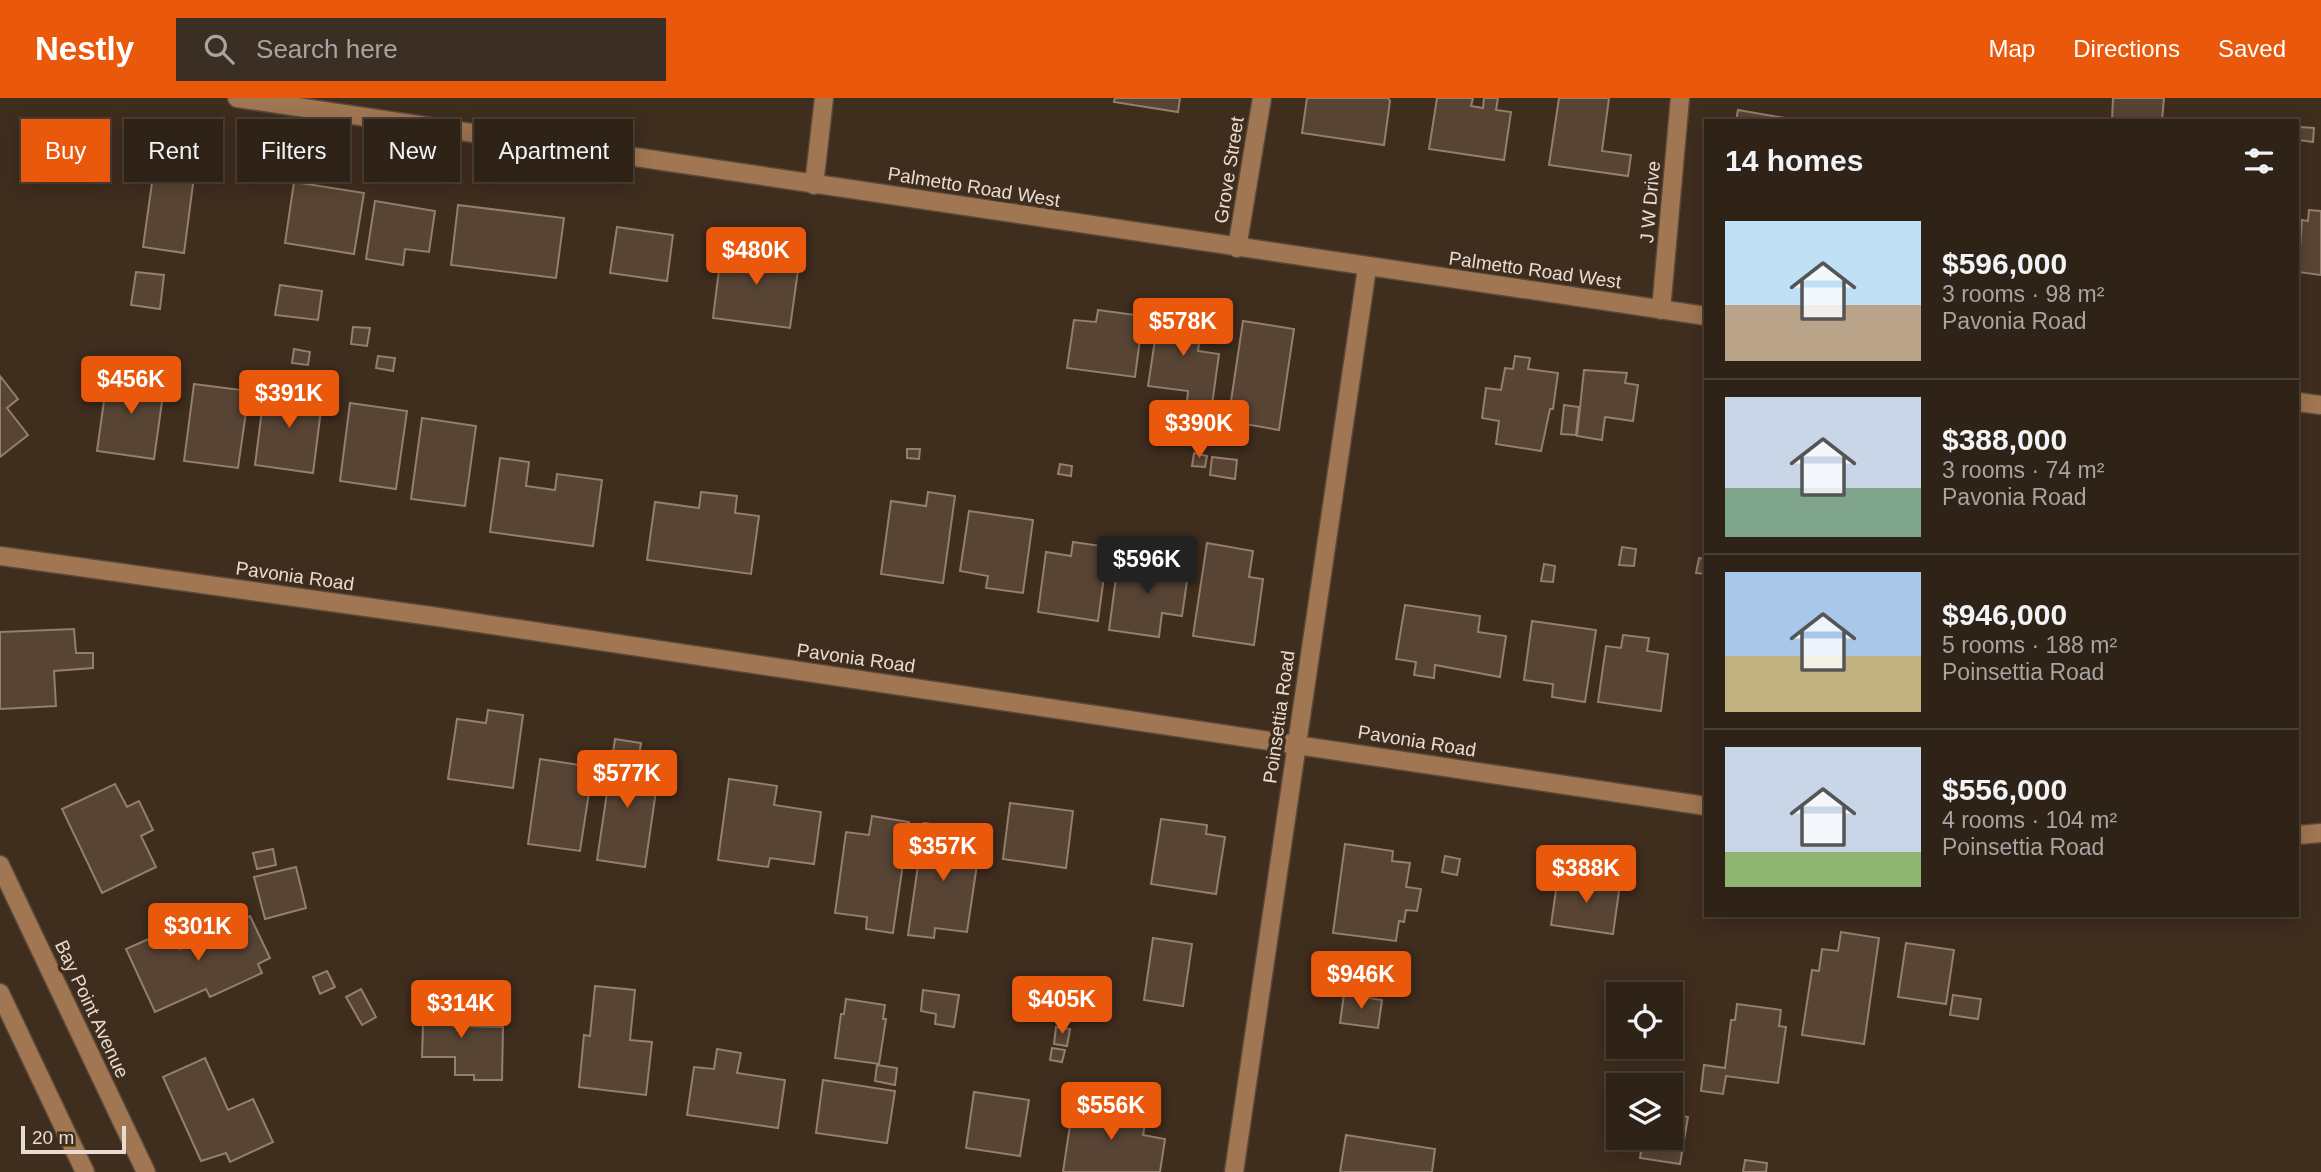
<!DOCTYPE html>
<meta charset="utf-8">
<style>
:root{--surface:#2f2216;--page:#3b2f23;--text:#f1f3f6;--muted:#a7a4a1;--line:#4a3f35;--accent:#ea580c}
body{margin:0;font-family:Arial,sans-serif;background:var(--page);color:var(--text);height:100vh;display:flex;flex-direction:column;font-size:26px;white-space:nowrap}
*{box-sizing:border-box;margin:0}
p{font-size:23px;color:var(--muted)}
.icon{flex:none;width:38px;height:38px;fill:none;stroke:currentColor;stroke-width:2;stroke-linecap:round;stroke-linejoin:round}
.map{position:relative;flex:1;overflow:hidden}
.panel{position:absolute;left:1704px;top:21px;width:595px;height:798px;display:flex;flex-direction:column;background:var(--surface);border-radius:0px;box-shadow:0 4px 18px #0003,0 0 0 2px var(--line)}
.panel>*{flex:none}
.guide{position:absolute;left:21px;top:21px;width:665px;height:63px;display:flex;gap:14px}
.tools{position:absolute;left:1606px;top:884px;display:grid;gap:14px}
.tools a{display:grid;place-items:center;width:77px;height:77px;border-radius:0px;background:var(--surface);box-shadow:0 4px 18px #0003,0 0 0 2px var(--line);font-size:35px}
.scale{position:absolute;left:21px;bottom:18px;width:105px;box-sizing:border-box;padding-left:7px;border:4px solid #e8dcd2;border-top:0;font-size:19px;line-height:24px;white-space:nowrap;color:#e8dcd2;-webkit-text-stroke:5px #3f2d1e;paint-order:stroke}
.price{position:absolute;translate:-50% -60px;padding:0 16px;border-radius:7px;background:var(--accent);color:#fff;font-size:23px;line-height:46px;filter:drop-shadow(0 2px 4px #0008)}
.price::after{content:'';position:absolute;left:50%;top:42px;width:21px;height:16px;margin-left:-10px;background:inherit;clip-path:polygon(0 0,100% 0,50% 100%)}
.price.on{background:#222;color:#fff}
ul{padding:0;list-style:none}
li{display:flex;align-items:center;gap:21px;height:175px;padding:0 21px}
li+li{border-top:2px solid var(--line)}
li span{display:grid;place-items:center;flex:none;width:196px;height:140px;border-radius:0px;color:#555}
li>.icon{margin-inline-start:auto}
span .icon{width:84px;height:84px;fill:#fffc;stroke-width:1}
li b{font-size:30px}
h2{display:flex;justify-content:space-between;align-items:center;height:84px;padding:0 21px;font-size:30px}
.tag{padding:0 24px;border-radius:0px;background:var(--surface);box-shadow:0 4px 18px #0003,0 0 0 2px var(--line);font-size:24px;line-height:63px}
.tag.on{background:var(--accent);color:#fff}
header{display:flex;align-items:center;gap:42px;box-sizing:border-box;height:98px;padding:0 35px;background:var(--accent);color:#fff}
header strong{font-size:33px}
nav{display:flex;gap:38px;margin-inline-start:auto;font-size:24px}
.search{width:490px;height:63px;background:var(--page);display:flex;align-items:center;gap:18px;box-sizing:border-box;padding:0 24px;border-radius:0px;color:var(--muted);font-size:26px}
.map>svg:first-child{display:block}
.building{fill:#584434;stroke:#947e6d;stroke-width:2}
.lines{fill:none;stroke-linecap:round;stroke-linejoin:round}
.minor-casing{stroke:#5a493b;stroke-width:21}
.minor{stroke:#a17652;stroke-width:18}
.labels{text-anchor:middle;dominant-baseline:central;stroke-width:7;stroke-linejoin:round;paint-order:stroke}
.street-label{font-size:19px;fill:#e8dcd2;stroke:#3f2d1e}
</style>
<header>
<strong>Nestly</strong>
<div class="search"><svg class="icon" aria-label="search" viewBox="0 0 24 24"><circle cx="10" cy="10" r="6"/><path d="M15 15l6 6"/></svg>Search here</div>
<nav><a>Map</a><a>Directions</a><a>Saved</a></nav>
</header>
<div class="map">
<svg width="2321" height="1074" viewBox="0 0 2321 1074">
<rect width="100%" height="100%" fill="#3f2d1e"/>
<path class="building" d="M1115 0H1180L1178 14 1114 4Z
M1307 0H1388L1390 3 1384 47 1302 35Z
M1437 0H1473L1471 8 1483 10 1484 0H1498L1496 12 1511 14 1504 62 1429 51Z
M1559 0H1609L1602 53 1631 57 1628 78 1549 67Z
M2113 0H2164L2162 23H2112Z
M1738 12 1802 23H1736Z
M2300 29 2314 30 2313 44 2299 42Z
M157 49 182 52 181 61 196 63 184 155 143 149Z
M294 84 364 95 354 156 285 145Z
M375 103 435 113 429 154 405 151 403 167 366 161Z
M458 107 564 120 556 180 451 167Z
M2309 112 2321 113V177L2298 174 2302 122 2308 123Z
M617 129 673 137 667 183 610 175Z
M722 148 800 158 790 230 713 220Z
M136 174 164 177 160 211 131 207Z
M280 187 322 193 318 222 275 217Z
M1165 211 1203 217 1198 253 1219 256 1212 307 1187 304 1188 293 1148 288 1158 222 1164 223Z
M1098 212 1143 218 1135 279 1067 270 1074 222 1096 224Z
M1243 223 1294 231 1279 332 1228 323Z
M353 229 370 230 367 248 351 246Z
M294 251 310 254 308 267 292 265Z
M378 258 395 260 393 273 376 270Z
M1515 258 1530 260 1528 271 1558 275 1553 311H1550L1541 353 1496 346 1499 323 1482 320 1486 290 1501 292 1505 270 1513 271Z
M1584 272 1627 275 1625 285 1638 287 1633 323 1605 319 1602 342 1577 338Z
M108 274 165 282 154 361 97 353Z
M0 278 18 301 7 310 28 337 0 359Z
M194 286 249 293 238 370 184 363Z
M265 288 323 296 313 375 255 367Z
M350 305 407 313 396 391 340 383Z
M1564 307 1579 309 1576 337 1561 336Z
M422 320 476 328 465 408 411 401Z
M907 351H920L919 361 907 360Z
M1194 355 1207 358 1205 369 1192 368Z
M1212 359 1237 362 1235 381 1210 377Z
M500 360 529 364 526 388 555 392 557 376 602 382 593 448 490 434Z
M1060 366 1072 368 1071 378 1058 376Z
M701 394 737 398 735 415 759 418 751 476 647 462 655 404 699 410Z
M928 394 955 398 943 485 881 476 891 403 926 408Z
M969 413 1033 422 1023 495 986 490 988 478 960 473Z
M1073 444 1108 449 1098 523 1038 514 1046 454 1071 458Z
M1207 445 1253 453 1249 479 1263 481 1254 547 1193 538Z
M1622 449 1636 451 1634 468 1619 467Z
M1122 459 1189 469 1182 518 1162 515 1159 539 1109 532 1117 472H1120Z
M1699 460 1706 461V476L1696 475Z
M1544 466 1555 468 1553 484 1541 483Z
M1405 507 1480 518 1478 534 1506 538 1500 579 1435 567 1434 580 1414 577 1416 564 1396 561Z
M1532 523 1596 532 1585 604 1552 599 1553 586 1524 582Z
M74 531 76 555H93V570L54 573 56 608 0 611V534Z
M1623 537 1649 540 1647 553 1668 556 1661 613 1598 604 1606 548 1621 550Z
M488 612 523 617 513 690 448 681 457 621 486 625Z
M615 641 641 645 635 683 657 686 645 769 597 762Z
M540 661 593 669 580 753 528 746Z
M729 681 777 688 774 707 821 714 814 766 770 760 768 769 718 762Z
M115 686 127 709 139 703 153 732 141 738 156 769 102 795 62 711Z
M1010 705 1073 713 1066 770 1003 761Z
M872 718 909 724 893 835 866 831 867 819 835 815 846 734 869 737Z
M1161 721 1207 727 1206 736 1225 739 1216 796 1151 786Z
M924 725 961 730 959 750 979 753 967 834 935 830 934 840 908 837Z
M1345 746 1393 753 1392 763 1410 765 1406 789 1421 791 1417 813 1406 812 1404 824 1399 823 1396 843 1333 835Z
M273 751 276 767 257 771 253 755Z
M1445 758 1460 761 1457 777 1442 774Z
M296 769 306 810 265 821 254 779Z
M1558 778 1620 786 1613 836 1551 827Z
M250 818 270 860 258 866 262 875 210 899 206 891 155 914 126 851 171 831 180 851Z
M1841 834 1879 840 1864 946 1802 937 1812 872 1819 873 1822 851 1838 853Z
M1153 840 1192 846 1183 908 1144 902Z
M1906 845 1954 852 1946 906 1898 899Z
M327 873 335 889 320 896 313 879Z
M595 888 635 892 630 942 652 944 646 997 579 989 584 937 590 938Z
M361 891 376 919 362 927 346 899Z
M923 892 959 897 954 929 935 926 936 916 921 913Z
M424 894 454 895 453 928 503 929 502 982H474V977H455V959H422Z
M1344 896 1382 902 1378 930 1340 925Z
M1953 897 1981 901 1978 921 1950 917Z
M846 901 885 907 883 921H886L879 966 835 960 841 916H844Z
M1737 906 1781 912 1779 928 1786 929 1778 985 1726 978 1723 996 1701 993 1704 967 1725 970 1731 922H1735Z
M1056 929 1070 931 1067 948 1054 946Z
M1052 950 1065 952 1062 964 1050 962Z
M717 951 741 955 737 975 785 982 778 1030 687 1017 694 969 714 971Z
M205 960 228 1012 253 1001 273 1044 230 1064 226 1055 201 1063 163 979Z
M877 967 897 970 895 987 875 983Z
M823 982 895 993 887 1045 816 1035Z
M974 994 1029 1002 1020 1058 966 1050Z
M1077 1005 1147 1016 1143 1037 1165 1041 1160 1074H1063L1070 1027 1074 1028Z
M1671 1016 1688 1019 1680 1066 1640 1060 1643 1040H1671Z
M1346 1037 1435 1051 1432 1074H1340Z
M1745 1062 1767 1065 1766 1074H1743Z"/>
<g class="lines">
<defs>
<path id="minor" d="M237 0 1706 218
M814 87 824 0
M1237 150 1262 0
M1661 212 1680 0
M2298 304 2321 307
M0 458 438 519 1706 708
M2298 737 2321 735
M0 767 146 1074
M0 895 85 1074
M1234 1074 1367 170"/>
</defs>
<use href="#minor" class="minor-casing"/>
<use href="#minor" class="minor"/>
</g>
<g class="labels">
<g class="street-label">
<text transform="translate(1229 72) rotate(-81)">Grove Street</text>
<text transform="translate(974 89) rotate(9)">Palmetto Road West</text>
<text transform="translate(1650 104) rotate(-85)">J W Drive</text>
<text transform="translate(1535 172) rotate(8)">Palmetto Road West</text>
<text transform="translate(295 478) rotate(8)">Pavonia Road</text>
<text transform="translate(856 560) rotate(8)">Pavonia Road</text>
<text transform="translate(1279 619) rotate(-82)">Poinsettia Road</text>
<text transform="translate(1417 643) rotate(9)">Pavonia Road</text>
<text transform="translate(92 911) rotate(65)">Bay Point Avenue</text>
</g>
</g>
</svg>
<div class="tools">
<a><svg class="icon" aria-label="locate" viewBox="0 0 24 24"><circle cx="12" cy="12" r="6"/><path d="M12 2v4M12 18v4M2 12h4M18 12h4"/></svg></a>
<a><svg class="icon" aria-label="layers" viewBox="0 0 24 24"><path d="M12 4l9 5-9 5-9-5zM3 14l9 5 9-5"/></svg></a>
</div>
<div class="scale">20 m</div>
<b class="price" style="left:756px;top:189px">$480K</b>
<b class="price" style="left:1183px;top:260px">$578K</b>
<b class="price" style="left:131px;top:318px">$456K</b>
<b class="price" style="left:289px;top:332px">$391K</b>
<b class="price" style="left:1199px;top:362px">$390K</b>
<b class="price on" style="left:1147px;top:498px">$596K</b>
<b class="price" style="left:627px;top:712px">$577K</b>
<b class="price" style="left:943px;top:785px">$357K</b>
<b class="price" style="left:1586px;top:807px">$388K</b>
<b class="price" style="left:198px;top:865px">$301K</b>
<b class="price" style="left:1361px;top:913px">$946K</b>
<b class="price" style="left:1062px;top:938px">$405K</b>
<b class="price" style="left:461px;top:942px">$314K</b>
<b class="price" style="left:1111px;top:1044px">$556K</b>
<div class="guide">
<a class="tag on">Buy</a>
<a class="tag">Rent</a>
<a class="tag">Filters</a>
<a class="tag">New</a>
<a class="tag">Apartment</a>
</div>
<section class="panel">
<h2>14 homes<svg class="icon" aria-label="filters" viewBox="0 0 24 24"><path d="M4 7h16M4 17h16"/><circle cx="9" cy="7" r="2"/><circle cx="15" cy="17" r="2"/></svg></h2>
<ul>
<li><span style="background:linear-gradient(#bfe0f5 60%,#b9a48a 0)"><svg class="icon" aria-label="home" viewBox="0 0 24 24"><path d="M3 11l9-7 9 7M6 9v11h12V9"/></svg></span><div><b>$596,000</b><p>3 rooms · 98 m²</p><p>Pavonia Road</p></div></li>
<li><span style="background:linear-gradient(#c9d6e8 65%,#7fa58c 0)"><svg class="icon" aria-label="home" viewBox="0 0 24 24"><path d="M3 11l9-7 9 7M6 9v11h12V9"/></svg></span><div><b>$388,000</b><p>3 rooms · 74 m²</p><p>Pavonia Road</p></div></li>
<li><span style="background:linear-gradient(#a9c7e8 60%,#c2b280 0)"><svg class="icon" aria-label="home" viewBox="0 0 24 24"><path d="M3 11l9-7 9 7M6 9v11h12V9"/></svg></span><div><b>$946,000</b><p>5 rooms · 188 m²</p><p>Poinsettia Road</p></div></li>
<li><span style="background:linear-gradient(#c9d6e8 75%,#8fb573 0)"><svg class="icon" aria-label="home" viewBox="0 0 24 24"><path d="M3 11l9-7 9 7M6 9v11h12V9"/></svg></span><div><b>$556,000</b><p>4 rooms · 104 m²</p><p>Poinsettia Road</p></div></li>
</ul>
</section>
</div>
